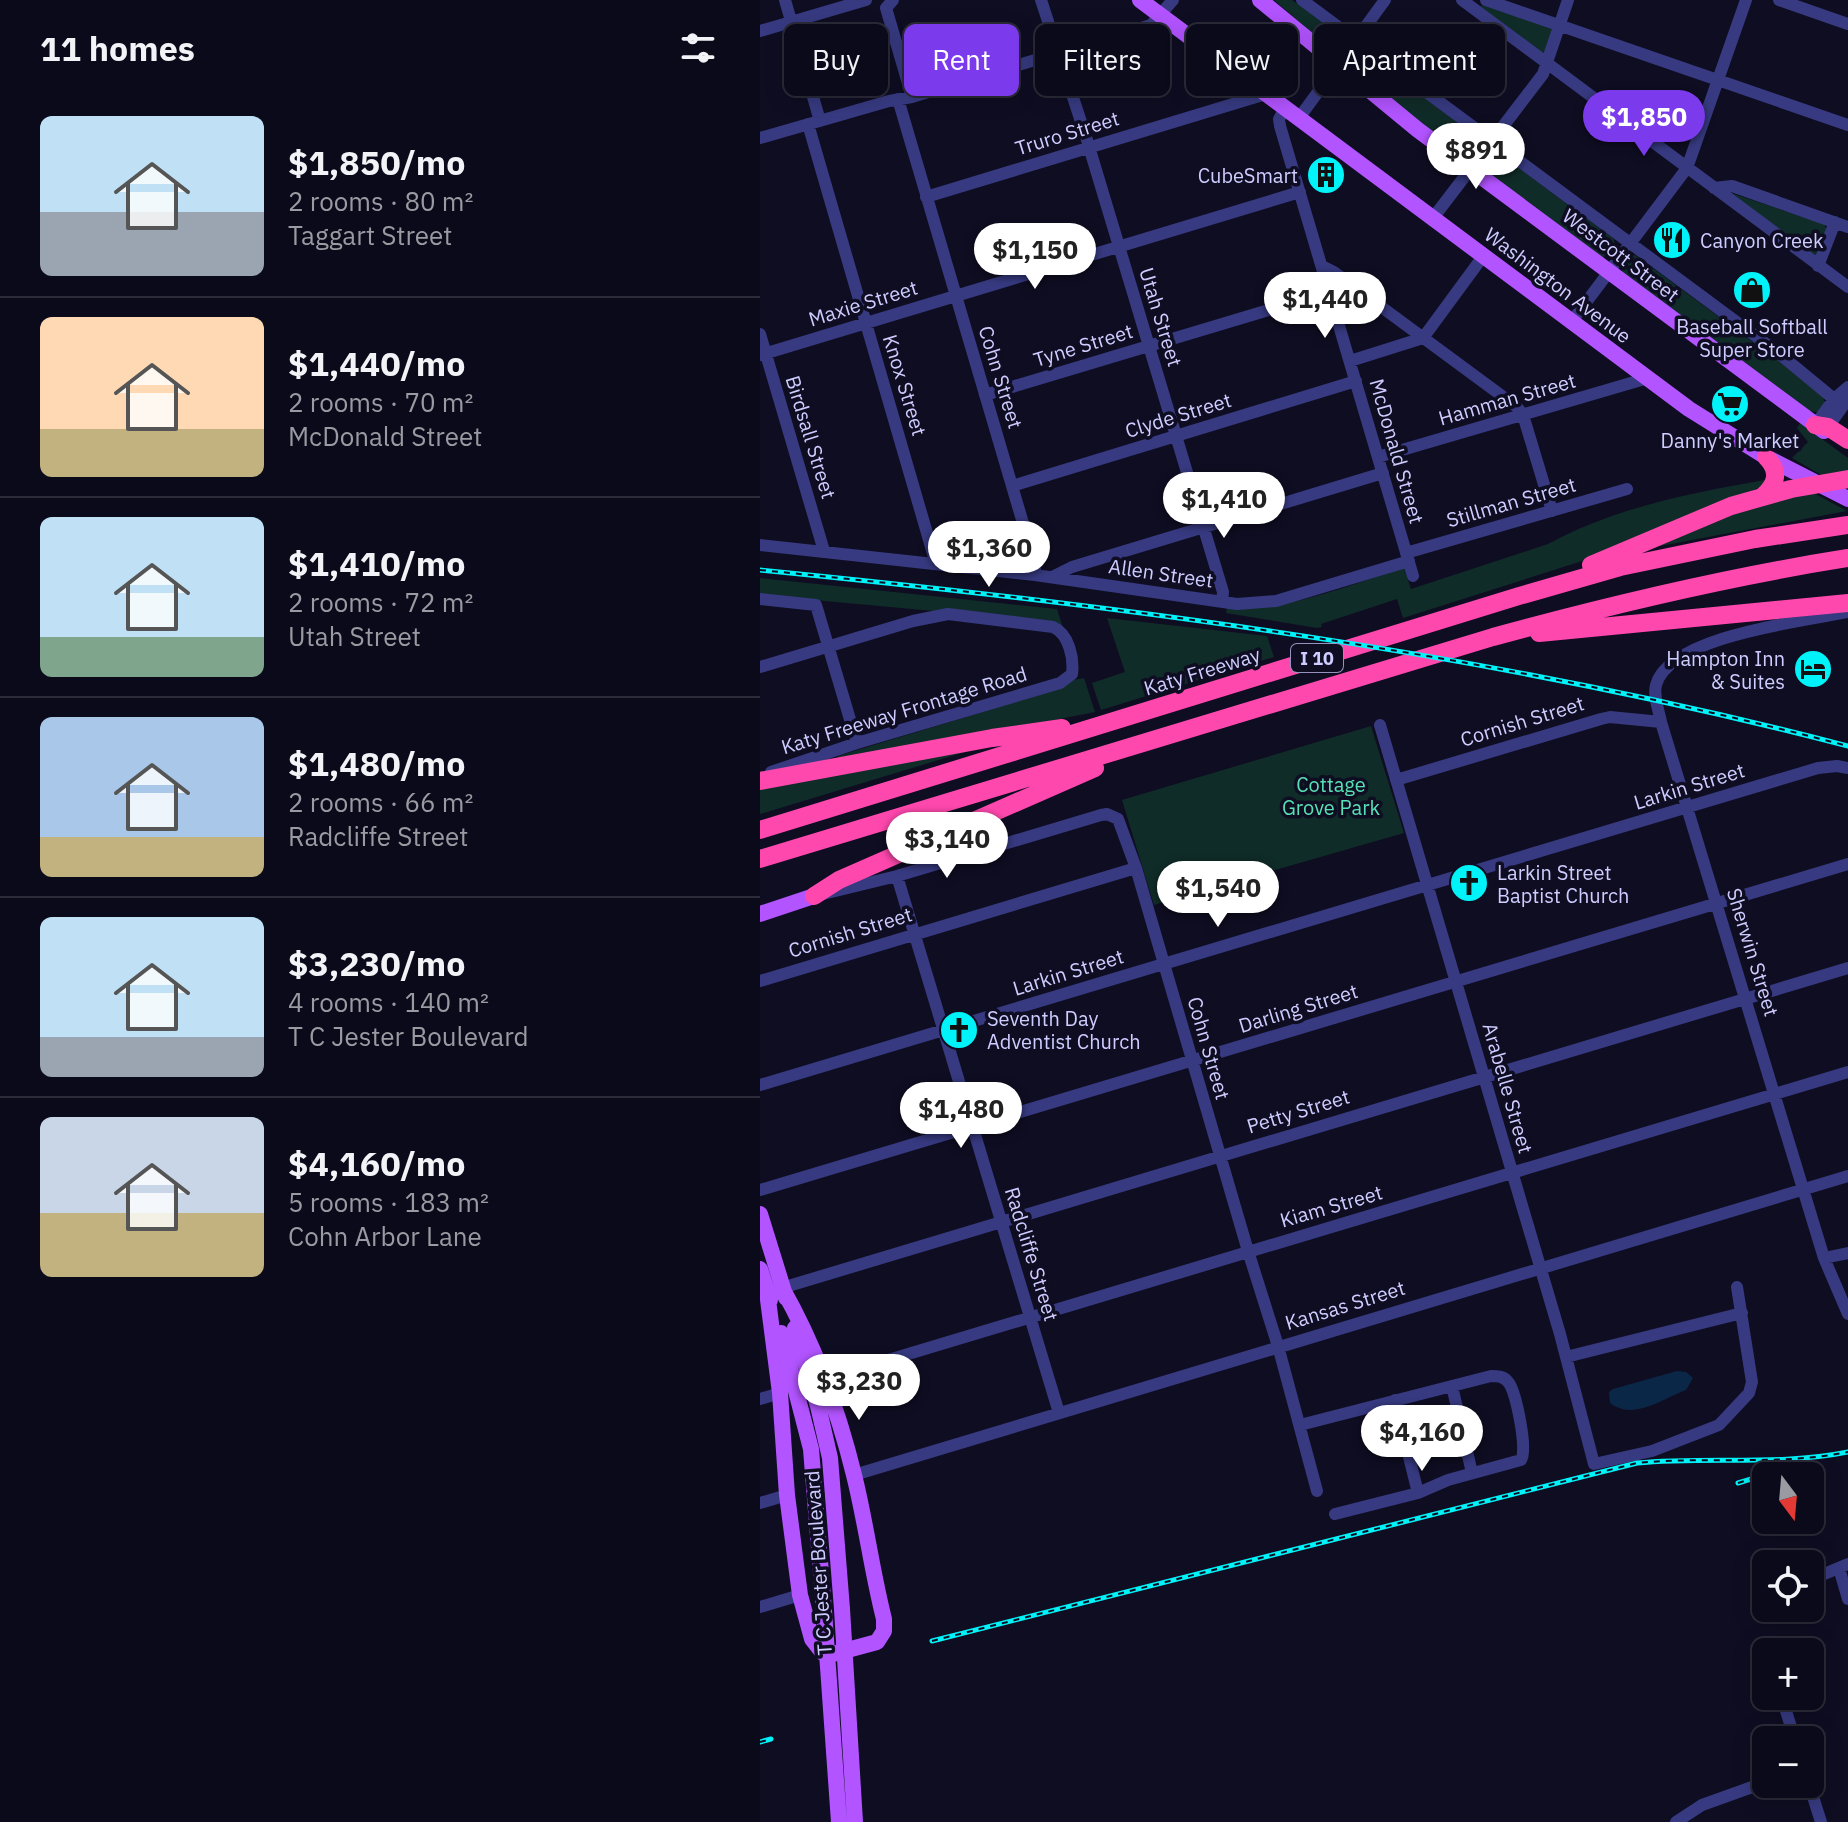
<!DOCTYPE html>
<meta charset="utf-8">
<style>
:root{--surface:#0b0a1a;--page:#141323;--text:#f1f3f6;--muted:#9a9aa2;--line:#2b2b39;--accent:#7c3aed}
body{margin:0;font-family:"IBM Plex Sans",sans-serif;background:var(--page);color:var(--text);height:100vh;display:flex;flex-direction:column;font-size:30px;white-space:nowrap}
*{box-sizing:border-box;margin:0}
p{font-size:26px;color:var(--muted)}
.icon{flex:none;width:44px;height:44px;fill:none;stroke:currentColor;stroke-width:2;stroke-linecap:round;stroke-linejoin:round}
.map{position:relative;flex:1;overflow:hidden}
.sheet{display:flex;flex-direction:column;background:var(--surface);width:760px}
.sheet>*{flex:none}
.top-card{position:absolute;left:24px;top:24px;width:760px;height:72px;display:flex;gap:16px}
.needle{width:52px;rotate:164deg}
.tools{position:absolute;left:992px;top:1462px;display:grid;gap:16px}
.tools a{display:grid;place-items:center;width:72px;height:72px;border-radius:12px;background:var(--surface);box-shadow:0 4px 20px #0003,0 0 0 2px var(--line);font-size:40px}
.price{position:absolute;translate:-50% -68px;padding:0 18px;border-radius:28px;background:#fff;color:#222;font-size:26px;line-height:52px;filter:drop-shadow(0 2px 4px #0008)}
.price::after{content:'';position:absolute;left:50%;top:48px;width:24px;height:18px;margin-left:-12px;background:inherit;clip-path:polygon(0 0,100% 0,50% 100%)}
.price.selected{background:var(--accent);color:#fff}
ul{padding:0;list-style:none}
li{display:flex;align-items:center;gap:24px;height:200px;padding:0 40px}
li+li{border-top:2px solid var(--line)}
li span{display:grid;place-items:center;flex:none;width:224px;height:160px;border-radius:12px;color:#555}
li>.icon{margin-inline-start:auto}
span .icon{width:96px;height:96px;fill:#fffc;stroke-width:1}
li b{font-size:34px}
h2{display:flex;justify-content:space-between;align-items:center;height:96px;padding:0 40px;font-size:34px}
.chip{padding:0 28px;border-radius:12px;background:var(--surface);box-shadow:0 4px 20px #0003,0 0 0 2px var(--line);font-size:28px;line-height:72px}
.chip.selected{background:var(--accent);color:#fff}
main{display:flex;flex:1;min-height:0}
.map>svg:first-child{display:block}
.green{fill:#102c28}
.water{fill:#0b2747}
.lines{fill:none;stroke-linecap:round;stroke-linejoin:round}
.minor{stroke:#373a81;stroke-width:12}
.major{stroke:#b254ff;stroke-width:16}
.highway{stroke:#ff48ae;stroke-width:18}
.rail-casing{stroke:#00f3f8;stroke-width:5}
.rail{stroke:#0f0d22;stroke-width:2;stroke-dasharray:6;stroke-linecap:butt}
.major-bridge{stroke:#b254ff;stroke-width:16}
.labels{text-anchor:middle;dominant-baseline:central;stroke-width:7;stroke-linejoin:round;paint-order:stroke}
.shield{fill:#0f0d22;stroke:#9593bd;stroke-width:2}
.shield-label{font-size:18px;font-weight:bold;fill:#cfcdff}
.street-label{font-size:20px;fill:#cfcdff;stroke:#0f0d22}
.poi-label{font-size:20px;fill:#cfcdff;stroke:#0f0d22;text-anchor:start}
.park-label{font-size:20px;fill:#57e1b4;stroke:#0f0d22}
</style>
<main>
<section class="sheet">
<h2>11 homes<svg class="icon" aria-label="filters" viewBox="0 0 24 24"><path d="M4 7h16M4 17h16"/><circle cx="9" cy="7" r="2"/><circle cx="15" cy="17" r="2"/></svg></h2>
<ul>
<li><span style="background:linear-gradient(#bfe0f5 60%,#9aa5b1 0)"><svg class="icon" aria-label="home" viewBox="0 0 24 24"><path d="M3 11l9-7 9 7M6 9v11h12V9"/></svg></span><div><b>$1,850/mo</b><p>2 rooms · 80 m²</p><p>Taggart Street</p></div></li>
<li><span style="background:linear-gradient(#ffd9b3 70%,#c2b280 0)"><svg class="icon" aria-label="home" viewBox="0 0 24 24"><path d="M3 11l9-7 9 7M6 9v11h12V9"/></svg></span><div><b>$1,440/mo</b><p>2 rooms · 70 m²</p><p>McDonald Street</p></div></li>
<li><span style="background:linear-gradient(#bfe0f5 75%,#7fa58c 0)"><svg class="icon" aria-label="home" viewBox="0 0 24 24"><path d="M3 11l9-7 9 7M6 9v11h12V9"/></svg></span><div><b>$1,410/mo</b><p>2 rooms · 72 m²</p><p>Utah Street</p></div></li>
<li><span style="background:linear-gradient(#a9c7e8 75%,#c2b280 0)"><svg class="icon" aria-label="home" viewBox="0 0 24 24"><path d="M3 11l9-7 9 7M6 9v11h12V9"/></svg></span><div><b>$1,480/mo</b><p>2 rooms · 66 m²</p><p>Radcliffe Street</p></div></li>
<li><span style="background:linear-gradient(#bfe0f5 75%,#9aa5b1 0)"><svg class="icon" aria-label="home" viewBox="0 0 24 24"><path d="M3 11l9-7 9 7M6 9v11h12V9"/></svg></span><div><b>$3,230/mo</b><p>4 rooms · 140 m²</p><p>T C Jester Boulevard</p></div></li>
<li><span style="background:linear-gradient(#c9d6e8 60%,#c2b280 0)"><svg class="icon" aria-label="home" viewBox="0 0 24 24"><path d="M3 11l9-7 9 7M6 9v11h12V9"/></svg></span><div><b>$4,160/mo</b><p>5 rooms · 183 m²</p><p>Cohn Arbor Lane</p></div></li>
</ul>
</section>
<div class="map">
<svg width="1088" height="1822" viewBox="0 0 1088 1822">
<rect width="100%" height="100%" fill="#0f0d22"/>
<path class="green" d="M514 0H532L582 36V45L572 50Z
M722 5 790 27 792 30 784 55 721 7Z
M603 52 717 137 718 146 712 155 706 156 648 114 591 65 596 54Z
M734 154 741 155 854 239 855 246 848 256 842 257 725 170 724 166Z
M971 193 1064 224 1067 230 1056 257Z
M875 255 1062 393 1065 404 1058 412 1048 411 863 275 861 266 869 256Z
M1040 423 1088 458V475L1068 479 1032 458 1048 442 1037 428Z
M1011 479 1010 483 857 550 643 618 637 599 561 624 562 627 557 628 466 613 467 607C520 614 592 584 644 568L651 589 788 544C856 507 935 492 1011 479Z
M1050 491 1087 511 900 546 899 540 942 522Z
M0 578 297 609 303 628 185 612 0 595Z
M347 618 507 636 514 657 341 710 332 683 365 672Z
M324 678 335 712 79 762 78 756 298 689 313 680Z
M611 726 644 833 394 905 362 800Z
M215 749 0 814V787Z"/>
<path class="water" d="M917 1371 926 1372 933 1378 926 1390C902 1399 873 1421 850 1403L849 1392 853 1389Z"/>
<g class="lines">
<path class="minor" d="M25 0 60 121
M133 0 126 8 152 97
M281 0 327 140 463 592 462 602
M542 0 1017 352 1074 399
M702 0 1088 287
M726 0 1088 125
M1019 0 1088 24
M0 31 106 0
M138 99 275 564V575
M525 108 519 119 520 126 653 576
M539 118 625 0
M48 124 176 564
M0 138 129 101 152 97 391 25 413 0
M954 188 972 186 1088 227
M166 197 506 94
M673 218 783 74 808 0
M562 266 574 272 757 407 763 415 792 511
M1058 266 1075 222
M812 321 927 168 986 0
M0 334 64 551
M0 355 540 192
M590 361 663 338 724 255
M225 395 569 292
M1055 425 1074 399 1088 387
M1068 427 1088 399
M618 457 888 378
M252 486 596 381
M0 545 275 575 477 604 516 601 649 561
M646 553 867 489
M292 577 312 567 623 473
M0 599 56 605 97 743
M1088 612C1044 621 909 636 896 685 893 696 899 711 901 722L1064 1258 1088 1314
M0 667 153 621 188 614 293 627C309 634 314 658 312 674L300 683 97 743 11 772
M620 725 800 1334 834 1464 892 1451 959 1425 989 1393 992 1382 977 1287
M636 780 841 719 850 717 901 722
M137 876 299 1413
M63 894 137 876 341 815 347 814 358 819 376 868 488 1251 518 1346 557 1491
M0 981 376 868
M0 1085 1058 768 1077 766 1088 768
M0 1190 1088 864
M1064 1258 1088 1253
M15 1290 1088 968
M806 1357 982 1313
M65 1379 1088 1072
M692 1386 712 1473
M0 1399 20 1393
M635 1400 658 1493
M540 1425 731 1376C738 1376 744 1376 749 1383 756 1394 768 1449 761 1460L688 1480 658 1493 575 1514
M94 1475 1088 1176
M0 1503 27 1495
M1079 1568 1088 1599
M1050 1580 1088 1564
M0 1607 40 1595
M1026 1711 1035 1740
M1049 1784 1061 1822
M916 1822 942 1805 1006 1782"/>
<path class="major" d="M380 0 929 409 1006 457 1088 499
M500 0 658 130 1064 431
M0 914 54 896
M0 1214 26 1298
M0 1269 10 1300
M7 1292 20 1393 27 1495 40 1595 52 1639 63 1653 69 1655 117 1642 124 1631V1619C112 1572 106 1523 94 1475 78 1410 55 1346 22 1288
M35 1328 58 1406 70 1458 82 1609
M21 1333 51 1449 64 1611"/>
<path class="highway" d="M1055 425 1068 427 1088 440
M1003 496C1017 484 1020 471 1006 457
M831 565 971 506 1031 489 1088 479
M779 633 1088 603
M0 781 232 738 302 728
M0 830 759 596 860 567 995 539 1088 525
M0 859 733 637C850 605 967 577 1088 558
M54 896 79 880 335 768"/>
<defs>
<path id="rail" d="M0 570C366 606 732 653 1088 746
M978 1483 1034 1466
M172 1641 877 1463C947 1456 1019 1466 1088 1452
M0 1742 11 1739"/>
</defs>
<use href="#rail" class="rail-casing"/>
<use href="#rail" class="rail"/>
<path class="major-bridge" d="M82 1609 95 1822
M64 1611 79 1822"/>
</g>
<defs>
<symbol id="building-disc" viewBox="-11 -11 22 22"><circle r="9.5" fill="#00f3f8" stroke="#0f0d22"/><path d="M-4-6H4V6H1V3H-1V6H-4ZM-2.5-4.3h1.7v1.8h-1.7ZM.8-4.3h1.7v1.8H.8ZM-2.5-1h1.7V.8h-1.7ZM.8-1h1.7V.8H.8Z" fill="#111"/></symbol>
<symbol id="restaurant-disc" viewBox="-11 -11 22 22"><circle r="9.5" fill="#00f3f8" stroke="#0f0d22"/><path d="M-5-6h1v4h1v-4h1v4h1v-4h1v5L-1.5 .5V6h-2V.5L-5-1ZM5-6V6H3V1.5H1.5Q1.5-4 5-6Z" fill="#111"/></symbol>
<symbol id="shop-disc" viewBox="-11 -11 22 22"><circle r="9.5" fill="#00f3f8" stroke="#0f0d22"/><path d="M-5-2.5h2.3a2.7 3.5 0 0 1 5.4 0H5L5.5 6h-11ZM-1.5-2.5h3a1.5 2.3 0 0 0-3 0Z" fill="#111"/></symbol>
<symbol id="supermarket-disc" viewBox="-11 -11 22 22"><circle r="9.5" fill="#00f3f8" stroke="#0f0d22"/><path d="M-6-5.5h2.5l.6 2H6L4.5 2H-2.5L-4.4-4H-6ZM-1.5 3.2a1.3 1.3 0 1 0 .1 0ZM3 3.2a1.3 1.3 0 1 0 .1 0Z" fill="#111"/></symbol>
<symbol id="hotel-disc" viewBox="-11 -11 22 22"><circle r="9.5" fill="#00f3f8" stroke="#0f0d22"/><path d="M-6-4.5h1.5V1H6V5H4.5V3h-9V5H-6ZM-4 0a1.8 1.8 0 1 1 3.6 0ZM.5 0V-2.5h3Q6-2.5 6 0Z" fill="#111"/></symbol>
<symbol id="church-disc" viewBox="-11 -11 22 22"><circle r="9.5" fill="#00f3f8" stroke="#0f0d22"/><path d="M-1.2-6h2.4v3.5h3.3v2.4h-3.3V6h-2.4V-.1h-3.3v-2.4h3.3Z" fill="#111"/></symbol>
</defs>
<g fill-rule="evenodd">
<use href="#building-disc" x="544" y="153" width="44" height="44"/>
<use href="#restaurant-disc" x="890" y="218" width="44" height="44"/>
<use href="#shop-disc" x="970" y="268" width="44" height="44"/>
<use href="#supermarket-disc" x="948" y="382" width="44" height="44"/>
<use href="#hotel-disc" x="1031" y="647" width="44" height="44"/>
<use href="#church-disc" x="687" y="861" width="44" height="44"/>
<use href="#church-disc" x="177" y="1008" width="44" height="44"/>
</g>
<g class="labels">
<rect class="shield" x="531" y="644" width="52" height="28" rx="6"/>
<g class="shield-label">
<text x="557" y="658">I 10</text>
</g>
<g class="street-label">
<text transform="translate(307 133) rotate(-17)">Truro Street</text>
<text transform="translate(861 255) rotate(37)">Westcott Street</text>
<text transform="translate(798 285) rotate(37)">Washington Avenue</text>
<text transform="translate(103 303) rotate(-17)">Maxie Street</text>
<text transform="translate(401 317) rotate(73)">Utah Street</text>
<text transform="translate(323 345) rotate(-17)">Tyne Street</text>
<text transform="translate(241 377) rotate(73)">Cohn Street</text>
<text transform="translate(145 385) rotate(73)">Knox Street</text>
<text transform="translate(747 399) rotate(-16)">Hamman Street</text>
<text transform="translate(418 415) rotate(-17)">Clyde Street</text>
<text transform="translate(51 437) rotate(73)">Birdsall Street</text>
<text transform="translate(637 451) rotate(74)">McDonald Street</text>
<text transform="translate(751 502) rotate(-16)">Stillman Street</text>
<text transform="translate(401 573) rotate(8)">Allen Street</text>
<text transform="translate(442 671) rotate(-17)">Katy Freeway</text>
<text transform="translate(144 710) rotate(-17)">Katy Freeway Frontage Road</text>
<text transform="translate(762 721) rotate(-17)">Cornish Street</text>
<text transform="translate(929 786) rotate(-17)">Larkin Street</text>
<text transform="translate(90 932) rotate(-17)">Cornish Street</text>
<text transform="translate(993 952) rotate(73)">Sherwin Street</text>
<text transform="translate(308 972) rotate(-17)">Larkin Street</text>
<text transform="translate(538 1008) rotate(-17)">Darling Street</text>
<text transform="translate(449 1048) rotate(74)">Cohn Street</text>
<text transform="translate(748 1088) rotate(74)">Arabelle Street</text>
<text transform="translate(538 1111) rotate(-17)">Petty Street</text>
<text transform="translate(571 1206) rotate(-16)">Kiam Street</text>
<text transform="translate(272 1254) rotate(73)">Radcliffe Street</text>
<text transform="translate(585 1305) rotate(-17)">Kansas Street</text>
<text transform="translate(58 1563) rotate(-94)">T C Jester Boulevard</text>
</g>
<g class="poi-label">
<text x="538" y="175" text-anchor="end">CubeSmart</text>
<text x="940" y="240">Canyon Creek</text>
<text x="992" y="326" text-anchor="middle">Baseball Softball<tspan x="992" dy="23">Super Store</tspan></text>
<text x="970" y="440" text-anchor="middle">Danny's Market</text>
<text x="1025" y="658" text-anchor="end">Hampton Inn<tspan x="1025" dy="23">&amp; Suites</tspan></text>
<text x="737" y="872">Larkin Street<tspan x="737" dy="23">Baptist Church</tspan></text>
<text x="227" y="1018">Seventh Day<tspan x="227" dy="23">Adventist Church</tspan></text>
</g>
<g class="park-label">
<text x="571" y="784">Cottage<tspan x="571" dy="23">Grove Park</tspan></text>
</g>
</g>
</svg>
<div class="tools">
<a><svg class="needle" viewBox="-14 -14 28 28"><path d="M0-13l5 13h-10z" fill="#e53935"/><path d="M0 13l5-13h-10z" fill="#9a9aa2"/></svg></a>
<a><svg class="icon" aria-label="locate" viewBox="0 0 24 24"><circle cx="12" cy="12" r="6"/><path d="M12 2v4M12 18v4M2 12h4M18 12h4"/></svg></a>
<a>+</a>
<a>−</a>
</div>
<b class="price selected" style="left:884px;top:158px">$1,850</b>
<b class="price" style="left:716px;top:191px">$891</b>
<b class="price" style="left:275px;top:291px">$1,150</b>
<b class="price" style="left:565px;top:340px">$1,440</b>
<b class="price" style="left:464px;top:540px">$1,410</b>
<b class="price" style="left:229px;top:589px">$1,360</b>
<b class="price" style="left:187px;top:880px">$3,140</b>
<b class="price" style="left:458px;top:929px">$1,540</b>
<b class="price" style="left:201px;top:1150px">$1,480</b>
<b class="price" style="left:99px;top:1422px">$3,230</b>
<b class="price" style="left:662px;top:1473px">$4,160</b>
<div class="top-card">
<a class="chip">Buy</a>
<a class="chip selected">Rent</a>
<a class="chip">Filters</a>
<a class="chip">New</a>
<a class="chip">Apartment</a>
</div>
</div>
</main>
